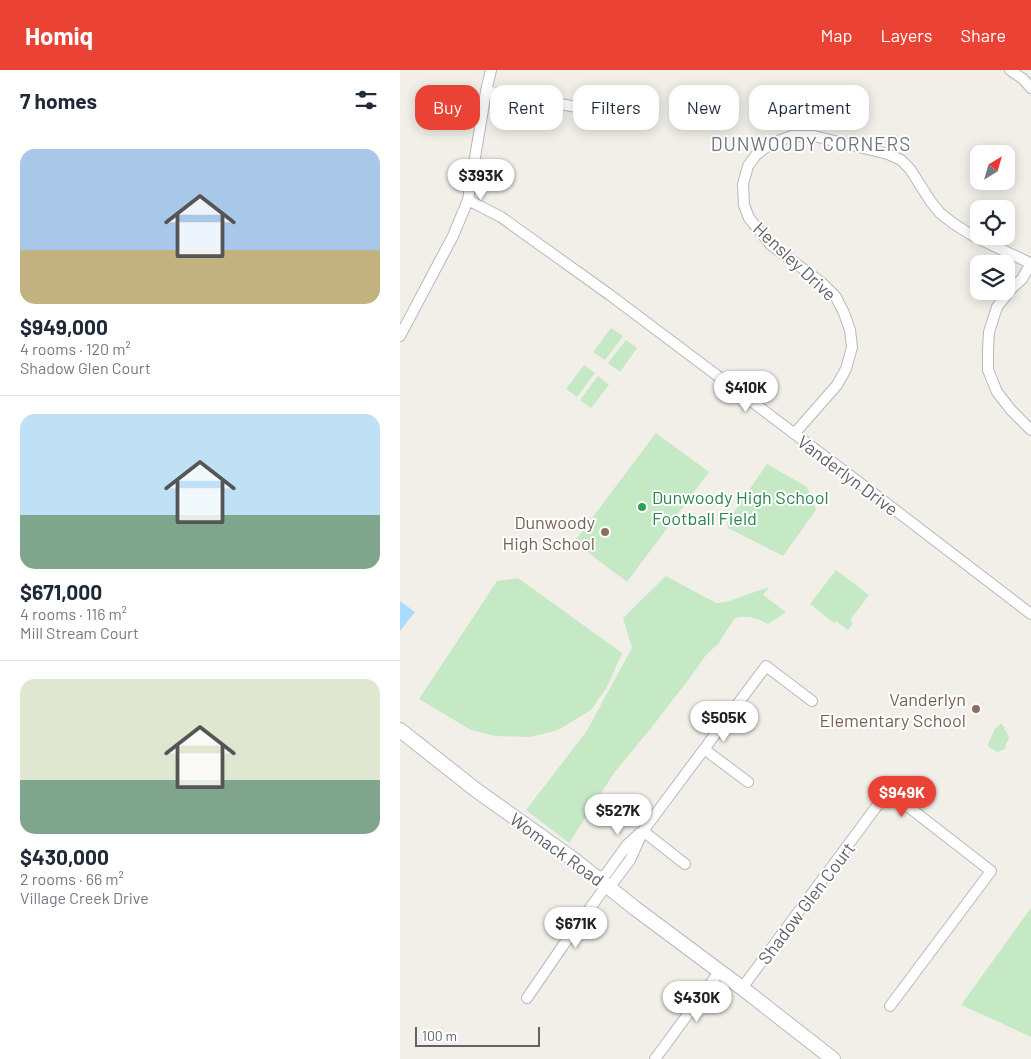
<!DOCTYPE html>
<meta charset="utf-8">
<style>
:root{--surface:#fff;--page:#f2f2f3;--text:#1f2937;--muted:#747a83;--line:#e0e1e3;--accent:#ea4335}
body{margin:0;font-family:Barlow,sans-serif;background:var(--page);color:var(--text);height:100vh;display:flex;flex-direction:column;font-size:19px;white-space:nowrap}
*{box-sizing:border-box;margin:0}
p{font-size:16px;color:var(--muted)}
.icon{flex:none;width:28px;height:28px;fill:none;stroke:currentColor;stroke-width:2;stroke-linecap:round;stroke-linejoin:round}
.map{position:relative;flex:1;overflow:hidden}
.drawer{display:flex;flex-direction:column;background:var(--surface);width:400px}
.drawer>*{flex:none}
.banner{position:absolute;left:15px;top:15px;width:475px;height:45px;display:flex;gap:10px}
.needle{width:32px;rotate:37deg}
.buttons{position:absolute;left:570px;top:75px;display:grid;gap:10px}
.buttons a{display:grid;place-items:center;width:45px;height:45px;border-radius:10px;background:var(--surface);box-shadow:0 2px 12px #0003;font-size:25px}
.scale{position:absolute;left:15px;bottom:12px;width:125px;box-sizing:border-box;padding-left:5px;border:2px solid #5f6368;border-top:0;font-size:14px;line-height:18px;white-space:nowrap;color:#5f6368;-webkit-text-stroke:4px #fff;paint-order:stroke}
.price{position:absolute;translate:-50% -42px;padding:0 11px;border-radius:18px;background:#fff;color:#222;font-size:16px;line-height:32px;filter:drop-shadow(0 1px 2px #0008)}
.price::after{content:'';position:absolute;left:50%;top:30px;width:15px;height:11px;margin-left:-8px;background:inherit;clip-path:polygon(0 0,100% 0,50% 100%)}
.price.on{background:var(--accent);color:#fff}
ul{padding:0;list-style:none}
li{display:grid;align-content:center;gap:10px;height:265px;padding:0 20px}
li+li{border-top:1px solid var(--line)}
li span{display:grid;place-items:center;height:155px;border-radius:15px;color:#555}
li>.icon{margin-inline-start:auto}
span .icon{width:90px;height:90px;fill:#fffc;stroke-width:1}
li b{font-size:21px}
h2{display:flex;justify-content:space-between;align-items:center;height:60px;padding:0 20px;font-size:21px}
.chip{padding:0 18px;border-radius:15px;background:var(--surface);box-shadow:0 2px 12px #0003;font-size:18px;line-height:45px}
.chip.on{background:var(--accent);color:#fff}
header{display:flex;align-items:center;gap:30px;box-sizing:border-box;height:70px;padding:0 25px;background:var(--accent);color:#fff}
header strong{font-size:24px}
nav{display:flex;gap:28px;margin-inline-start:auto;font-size:18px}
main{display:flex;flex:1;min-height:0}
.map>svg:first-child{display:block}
.green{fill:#c5e8c5}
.water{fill:#aadaff}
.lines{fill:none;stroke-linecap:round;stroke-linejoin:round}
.street-casing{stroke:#b5b8bc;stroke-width:12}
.secondary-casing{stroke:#b6babf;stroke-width:16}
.street{stroke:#fff;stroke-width:10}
.secondary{stroke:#fff;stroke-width:14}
.leisure-dot{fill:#2e9e5b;stroke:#fff;stroke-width:2}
.education-dot{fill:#8d6e63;stroke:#fff;stroke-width:2}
.labels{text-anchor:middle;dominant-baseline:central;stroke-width:4;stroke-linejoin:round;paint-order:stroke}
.street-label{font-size:18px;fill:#5f6368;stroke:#fff}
.leisure-label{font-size:18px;fill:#27864d;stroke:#fff;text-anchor:start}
.education-label{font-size:18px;fill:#785e54;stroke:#fff;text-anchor:end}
.neighbourhood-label{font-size:19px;letter-spacing:1px;fill:#70757a;stroke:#fff}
</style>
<header>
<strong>Homiq</strong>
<nav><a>Map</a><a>Layers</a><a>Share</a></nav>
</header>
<main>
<section class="drawer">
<h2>7 homes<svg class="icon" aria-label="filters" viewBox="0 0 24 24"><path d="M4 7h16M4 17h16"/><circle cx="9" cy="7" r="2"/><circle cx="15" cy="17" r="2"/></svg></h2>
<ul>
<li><span style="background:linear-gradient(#a9c7e8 65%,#c2b280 0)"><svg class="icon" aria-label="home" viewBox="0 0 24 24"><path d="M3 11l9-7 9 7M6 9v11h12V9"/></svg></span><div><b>$949,000</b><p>4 rooms · 120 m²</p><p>Shadow Glen Court</p></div></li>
<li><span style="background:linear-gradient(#bfe0f5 65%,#7fa58c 0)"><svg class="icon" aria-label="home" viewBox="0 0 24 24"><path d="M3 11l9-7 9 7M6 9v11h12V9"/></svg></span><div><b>$671,000</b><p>4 rooms · 116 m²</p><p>Mill Stream Court</p></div></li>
<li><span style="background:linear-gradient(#dfe7d0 65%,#7fa58c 0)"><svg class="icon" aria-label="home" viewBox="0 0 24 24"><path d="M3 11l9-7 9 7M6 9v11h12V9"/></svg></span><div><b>$430,000</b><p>2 rooms · 66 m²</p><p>Village Creek Drive</p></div></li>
</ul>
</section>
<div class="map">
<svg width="631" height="989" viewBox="0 0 631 989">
<rect width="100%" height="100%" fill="#f1efe8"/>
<path class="green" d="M211 258 223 266 205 290 193 282Z
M226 270 237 278 220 302 208 293Z
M184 295 195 303 177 327 166 319Z
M198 306 209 315 191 338 180 330Z
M256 363 309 402 227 512 174 472Z
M367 394 407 417 416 440 383 486 328 458 327 452Z
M436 500 469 525 450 550 453 553 448 560 436 551 434 553 410 534Z
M266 506 316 533 326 532 369 517 363 525 386 542 368 554 360 550 350 547H339L334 549 318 574 306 585 292 605 251 658 214 703 169 773 126 740 186 662 232 578 223 548Z
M118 508 222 583 207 617 191 640 158 660 130 667 95 666 71 660 19 629 97 511Z
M600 654H602L603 655V656L605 658 604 659 607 662 609 669 606 674 605 679 597 682 589 677 588 674 595 659Z
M631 838V967L599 952 561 935Z"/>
<path class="water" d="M0 531 15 542 0 561Z"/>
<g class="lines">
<defs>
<path id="street" d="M610 0 623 9 631 18
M86 21 194 40
M68 130 101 147 210 225 456 410 631 544
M631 193 622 209 613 217 597 237 589 262 588 280V300L597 322 611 340 631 360
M0 266 53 166 68 130 86 21 91 0
M394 364 437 315 446 299 452 277 450 260 444 243 436 227 422 213 371 175 349 148 344 135 343 114 348 96 356 85 370 74 392 66H414L488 84 501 90 510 99 531 132 540 143 554 154 575 167 630 193
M304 679 348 712
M243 761 285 794
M198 809 206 804 227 775 240 763
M212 820V814L230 790 243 761 366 596 412 631
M342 918 488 721 591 801 490 936
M127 928 162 877 206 816
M255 989 319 902"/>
<path id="secondary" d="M0 660 76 720 173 789 236 839 342 918 433 989"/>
</defs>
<use href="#street" class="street-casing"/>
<use href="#secondary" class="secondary-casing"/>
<use href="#street" class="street"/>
<use href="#secondary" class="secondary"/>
</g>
<circle class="leisure-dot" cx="242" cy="437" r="5"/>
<g class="education-dot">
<circle cx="205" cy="462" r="5"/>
<circle cx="576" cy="639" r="5"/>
</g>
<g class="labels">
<g class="street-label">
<text transform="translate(395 191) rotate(43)">Hensley Drive</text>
<text transform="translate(448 405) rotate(37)">Vanderlyn Drive</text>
<text transform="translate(157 779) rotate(36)">Womack Road</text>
<text transform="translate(406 833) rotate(-53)">Shadow Glen Court</text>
</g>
<g class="leisure-label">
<text x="252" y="427">Dunwoody High School<tspan x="252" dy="21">Football Field</tspan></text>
</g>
<g class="education-label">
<text x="195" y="452">Dunwoody<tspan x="195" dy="21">High School</tspan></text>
<text x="566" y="629">Vanderlyn<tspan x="566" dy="21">Elementary School</tspan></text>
</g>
<g class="neighbourhood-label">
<text x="411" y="73">DUNWOODY CORNERS</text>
</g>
</g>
</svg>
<div class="buttons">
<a><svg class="needle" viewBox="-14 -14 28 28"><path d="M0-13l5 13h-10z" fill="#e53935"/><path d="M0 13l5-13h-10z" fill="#747a83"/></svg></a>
<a><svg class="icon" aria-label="locate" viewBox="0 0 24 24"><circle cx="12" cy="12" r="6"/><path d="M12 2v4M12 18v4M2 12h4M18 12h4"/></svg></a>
<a><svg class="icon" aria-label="layers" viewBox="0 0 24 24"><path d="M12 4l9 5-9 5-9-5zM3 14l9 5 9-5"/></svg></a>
</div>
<div class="scale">100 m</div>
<b class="price" style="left:81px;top:131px">$393K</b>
<b class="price" style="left:346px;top:343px">$410K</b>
<b class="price" style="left:324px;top:673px">$505K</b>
<b class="price on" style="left:502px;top:748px">$949K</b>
<b class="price" style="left:218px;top:766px">$527K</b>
<b class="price" style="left:176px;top:879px">$671K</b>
<b class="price" style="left:297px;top:953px">$430K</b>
<div class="banner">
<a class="chip on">Buy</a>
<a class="chip">Rent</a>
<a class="chip">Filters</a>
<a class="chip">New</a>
<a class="chip">Apartment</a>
</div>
</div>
</main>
